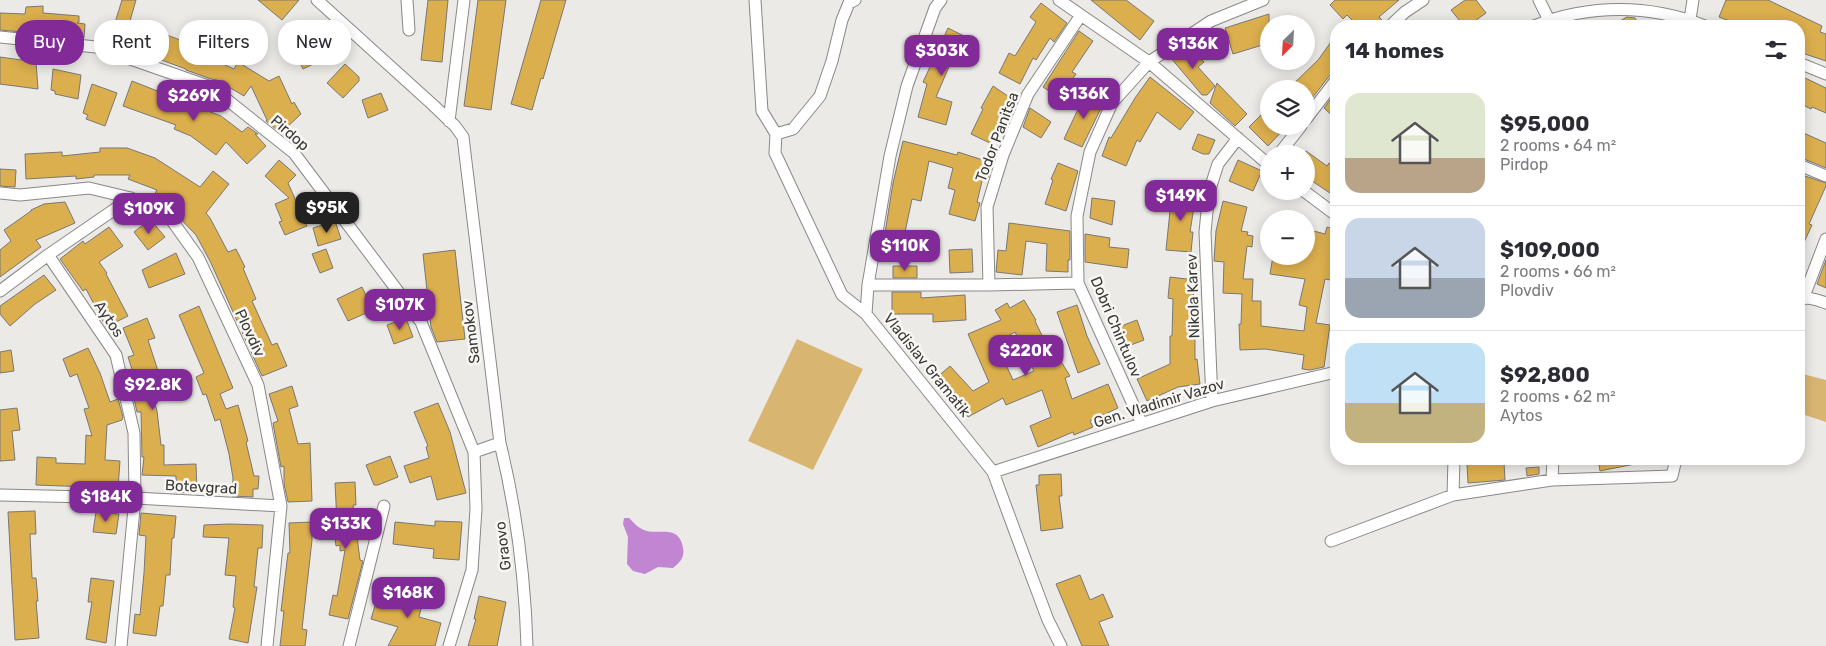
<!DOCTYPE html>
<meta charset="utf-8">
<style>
:root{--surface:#fff;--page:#f2f2f3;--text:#2b2b33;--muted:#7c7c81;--line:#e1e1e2;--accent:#822b98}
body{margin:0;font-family:Rubik,sans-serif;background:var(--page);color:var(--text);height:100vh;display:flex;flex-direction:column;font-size:19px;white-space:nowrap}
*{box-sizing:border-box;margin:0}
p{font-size:16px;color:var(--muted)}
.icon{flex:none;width:28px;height:28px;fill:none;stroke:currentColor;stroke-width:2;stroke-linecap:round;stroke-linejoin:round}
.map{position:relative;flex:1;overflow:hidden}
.sheet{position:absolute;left:1330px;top:20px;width:475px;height:445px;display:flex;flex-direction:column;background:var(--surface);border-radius:20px;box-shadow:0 2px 12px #0003}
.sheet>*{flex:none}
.guide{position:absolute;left:15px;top:20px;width:475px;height:45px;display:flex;gap:10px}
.needle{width:32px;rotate:204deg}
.buttons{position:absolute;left:1260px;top:15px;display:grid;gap:10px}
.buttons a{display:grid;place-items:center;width:55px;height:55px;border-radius:50%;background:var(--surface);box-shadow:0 2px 12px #0003;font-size:25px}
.price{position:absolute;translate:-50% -42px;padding:0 11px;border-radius:10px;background:var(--accent);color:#fff;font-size:16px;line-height:32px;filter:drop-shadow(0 1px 2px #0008)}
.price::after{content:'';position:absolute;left:50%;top:30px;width:15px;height:11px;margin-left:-8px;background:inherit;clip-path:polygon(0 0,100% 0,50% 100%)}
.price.current{background:#222;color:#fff}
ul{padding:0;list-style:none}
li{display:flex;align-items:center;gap:15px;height:125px;padding:0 15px}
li+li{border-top:1px solid var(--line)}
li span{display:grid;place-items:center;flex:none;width:140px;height:100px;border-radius:15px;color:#555}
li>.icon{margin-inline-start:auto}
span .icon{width:60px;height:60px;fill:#fffc;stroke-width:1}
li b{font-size:21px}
h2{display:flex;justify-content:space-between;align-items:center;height:60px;padding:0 15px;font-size:21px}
.chip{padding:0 18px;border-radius:20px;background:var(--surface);box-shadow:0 2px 12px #0003;font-size:18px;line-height:45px}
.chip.current{background:var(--accent);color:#fff}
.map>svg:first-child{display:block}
.green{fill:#d8b672}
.water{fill:#c185d1}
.building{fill:#dcaf4e;stroke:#797775;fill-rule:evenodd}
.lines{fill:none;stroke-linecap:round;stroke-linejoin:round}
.street-casing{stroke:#8a8886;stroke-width:13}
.street{stroke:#fff;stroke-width:11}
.labels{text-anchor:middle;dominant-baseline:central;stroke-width:5;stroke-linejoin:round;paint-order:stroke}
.street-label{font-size:15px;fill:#393938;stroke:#f9f7f4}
</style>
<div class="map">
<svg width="1826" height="646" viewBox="0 0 1826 646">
<rect width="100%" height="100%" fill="#ebeae7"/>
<path class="green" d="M797 339 863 369 813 470 748 441Z
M1799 373 1826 380V422L1799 413Z"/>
<path class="water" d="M624 518H629C633 522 638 528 644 530 657 536 679 523 683 548 685 558 679 563 673 568L658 567 645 574 633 571 627 564 628 537 623 524Z"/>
<path class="building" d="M122 0H136L130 21 188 43 187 48 234 69 238 62 269 81 279 76 292 104 294 102 301 114 283 131 281 128 276 129 266 121 267 120 251 86 244 96 215 79 214 80 186 70V69L142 53 144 48 121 41 117 47 105 42 111 29H113Z
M258 0H299L282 20Z
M428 0H448L442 62 421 60Z
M478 0H506L491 110 464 106Z
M541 0H566L543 79 541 78 532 110 511 104Z
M1091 0H1126L1154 21 1140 40Z
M1335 0H1399L1379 17 1383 21 1377 26H1358L1347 15 1343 19 1330 5Z
M1465 0H1476L1486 13 1468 26H1464L1451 10Z
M1726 0H1768L1822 26 1820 32 1826 34V61L1799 52V26H1743L1719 17Z
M1041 3 1067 23 1054 42 1050 38 1036 60 1033 58 1020 84 999 73 1009 53 1015 56 1036 22 1030 17Z
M43 6V13L79 16V22L77 23 85 24 84 38 56 35 57 24 33 26 34 33 0 30V13L25 14 26 7Z
M1269 14V43L1233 54 1225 28Z
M1627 17 1635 18 1640 26H1611Z
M295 21 303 30 312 31 313 38 324 59 303 69 298 59 293 60 282 50 290 42 281 33Z
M948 28 972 40 963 59 954 55 936 97 952 102 946 125 918 117 927 84 923 82Z
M1079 31 1093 41 1072 72 1076 74 1069 84 1073 86 1064 101 1043 87Z
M1336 35V73L1330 75 1306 106V89H1288L1318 60Z
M1188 45 1204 62 1198 67 1215 86 1207 95H1202L1171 58Z
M0 57 36 62 38 89 0 84Z
M345 64 359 77V81L343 98 327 83Z
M53 69 81 75 78 99 55 94V91L51 90Z
M1150 77 1194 112 1180 130 1157 112 1140 142 1137 140 1126 166 1102 156 1109 137 1111 138 1135 98Z
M1803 77 1826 88V113L1812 107 1811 109 1799 103V86Z
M132 81 221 116 242 132 248 127 258 134H255L266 146 247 164 226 142 216 155 191 136 174 129 176 125 123 106Z
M1217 83 1247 114 1235 126 1210 103Z
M92 84 117 93 105 126 86 119 88 115 83 113Z
M993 86 1017 102 1010 119 1008 117 1007 120 1004 119 992 144 971 134 983 109 981 108Z
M1086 92 1104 102 1082 147 1064 139Z
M1336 92V119L1324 108Z
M381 93 388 110 368 118 362 100Z
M1269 107V126H1287L1268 146 1249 127Z
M1030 108 1051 122 1041 138 1023 127Z
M1799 131 1826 143V168L1799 157Z
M1198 134 1215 140 1209 154H1203L1192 149Z
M903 141 957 155 958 152 986 161 985 167 991 169 988 179 983 177 977 202 980 203 975 221 949 214 955 190 948 188 953 168 929 161 921 201 912 199 904 237 885 233 893 183Z
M100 148H127L155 158 200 187 213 171 229 184 206 213 210 218 228 252 236 249 245 267 243 268 256 299 252 301 272 345 277 343 287 366 262 376 210 261 196 235 174 212 152 198 157 190 128 179 130 175H94V177L76 179V176L26 179 25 154 62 152V156L100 152Z
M1306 151 1327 166 1329 163 1336 167V197L1306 177Z
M279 160 296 175 288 183 307 226 285 235 279 222 282 221 275 204 289 198 265 176Z
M1238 160 1262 171 1253 191 1229 181Z
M1058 163 1078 171 1066 211 1045 204 1053 180 1051 179Z
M0 169 16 170 15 187 0 186Z
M1805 176 1826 183V186L1809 224 1812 225 1799 253V190Z
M1172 191 1196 194 1190 232H1193L1191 252 1166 250Z
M1092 198 1115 201 1112 225 1090 218Z
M1223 201 1247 207 1241 231 1248 232 1247 235 1253 236 1252 247 1247 246 1243 279H1253L1252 301H1261V326L1304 331 1307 307 1299 305 1305 279 1270 274 1273 256H1306V243L1310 230 1325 234 1327 227 1336 230V253L1331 280 1325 279 1316 323 1330 325 1324 367 1310 370 1302 369 1304 355 1265 349 1240 350 1239 324H1241L1242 294 1223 293 1224 262 1214 261 1216 231Z
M65 202 75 223 36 240 41 247 0 277V250L11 241 4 230 31 211V210L44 204Z
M150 219 165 237 148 250 134 232Z
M335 221 341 239 318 246 313 228Z
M1009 223 1070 231V260H1068V272L1046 271 1047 244 1026 241 1022 275 996 272 998 250 1006 251Z
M109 227 123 246 99 262 107 273 106 274 128 316 106 327 86 289 83 291 60 259 83 241 85 244Z
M1085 234 1110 238 1109 247 1129 249 1127 268 1085 262Z
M326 249 333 268 320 273 312 254Z
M972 249 973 272 950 273 949 250Z
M455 250 465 339 437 342 431 327 423 254Z
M176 253 185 274 149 288 142 270Z
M1826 260V288L1817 284Z
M893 266H917V278H893Z
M44 275 56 290 35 304 10 326 0 314V306Z
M1170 277 1195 280 1192 310H1195V360L1197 359 1200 384 1178 387 1147 401 1137 379 1170 364V336H1172L1173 299 1168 298Z
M362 287 373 310 348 321 337 299Z
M892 292H921V298L965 295 966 320 933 322V314H892Z
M1024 300 1036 320 1035 321 1050 352 1054 350 1070 376 1065 378 1072 399 1108 384 1118 408 1090 421 1093 427 1074 435 1073 432 1038 447 1030 426 1051 417 1042 390 1006 405 1003 398 968 417 953 391 949 395 934 380 950 366 973 391 989 382 968 334 1001 320 995 310 1007 303 1010 308ZM1015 332 1034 371 1013 380 996 343Z
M1077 305 1087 336 1100 364 1078 373 1057 312Z
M199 306 233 388 220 394 226 409 238 405 248 441 246 442 254 476H259L258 489H253V497L232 496 233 478 229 454 220 419 215 421 206 394 203 395 196 377 204 373 179 315Z
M147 318 155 338 148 340 158 371 146 374 157 411 161 445H164V465L196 464 197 492 176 493V476L142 475 144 457H142L141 412H137L132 390 138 388 128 357 134 355 123 328Z
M406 318 413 337 394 344 387 325Z
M1137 320 1144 340 1123 348 1116 328Z
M88 348 100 373 110 402 118 399 123 417 122 420 107 425 105 460 120 461 118 488 36 485 37 457 56 458V463L85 464 86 435 92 436 84 409 89 408 77 374 70 377 63 359Z
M11 350 14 371 0 373V352Z
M292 386 298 406 289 409 298 444 310 443 312 501 288 502 284 484V466L281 467 273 423 278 421 269 394Z
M438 403 450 432 466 493 437 500 431 476 410 483 404 466 429 458 426 447 428 446 414 412Z
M17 408 20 430 12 431 15 460 0 461V410Z
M390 456 398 477 378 485H374L366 465Z
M1598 459H1634L1635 464 1600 471Z
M1504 462 1505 480 1468 483 1467 464Z
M1539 467V474L1527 476 1526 468Z
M1061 474 1062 496H1059L1063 528 1041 531 1036 485H1039V475Z
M355 482 356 505H353L360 560 363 561 348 619 329 615 333 595 337 596 345 550 340 551V545L336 546 333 523 337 522 335 483Z
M35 511 36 534H30L32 578H36L38 601H36L39 638 15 640 8 512Z
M96 512 119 514 116 534 93 532Z
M141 513 176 516 174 538H172L170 575H166L163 606H160L156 636 133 633 135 614 140 615 144 573 146 536 139 535Z
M435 521 462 522 459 560 433 558 434 549 393 544 395 522 435 526Z
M312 522V540L302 629 307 630 305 646H280L284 611H281L288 553H290L289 523Z
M229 524 263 525 262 548H258L254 587H257L248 643 229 639 235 608 233 607 236 576 225 575 229 538 203 537 204 525Z
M1080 575 1090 600 1103 594 1113 617 1099 622 1109 646H1082L1056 584Z
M91 578 114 581 106 643 86 639 92 602H88Z
M409 580 427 584 419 617 441 623 435 646H388L398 627 371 619 377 599 402 607Z
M479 596 506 602 497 646H468L476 619H474Z"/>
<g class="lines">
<defs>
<path id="street" d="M317 0 432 104 455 126 463 137 500 443C516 508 525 578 527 646
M407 0 409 30
M755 0 762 111 776 134 775 153 842 295 866 314
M941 0 935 8 907 86 890 156 868 285 866 314 993 472 1027 564 1048 620 1061 646
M1059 0 1149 62 1269 165
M1539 0 1549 20
M1390 26 1405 12 1423 0
M1534 26C1589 4 1649 4 1705 26
M1689 26 1693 0
M0 37 96 47 211 87 294 153 421 322 474 452 476 509 472 570 449 646
M1799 63 1826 74
M1306 119 1336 80
M449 121 464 0
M776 134 793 129 820 96 832 61 842 20 849 3 855 0
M1279 154 1301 126
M1799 165 1826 176
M1304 191 1336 215
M0 193 20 195 89 188 131 198 170 218 198 257 258 385 281 506 267 646
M48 255 116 355 134 433 135 498 121 646
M868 285H989L1078 283
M989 285 987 207 1003 155 1028 94 1081 15
M0 291 48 255 131 198
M1803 299 1826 239
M1799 300C1808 296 1817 300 1826 303
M1212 401 1205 232 1209 192 1218 164 1238 138
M1141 422 1078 283 1077 216 1090 152 1112 103 1149 62 1211 21 1263 0
M474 452 500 443
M993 472 1212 401 1336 372
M1552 480 1553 459
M0 495 135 498 281 506
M1453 495 1454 459
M1331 541 1453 495 1552 480 1672 476 1676 459
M349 646 384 506"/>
</defs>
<use href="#street" class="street-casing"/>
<use href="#street" class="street"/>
</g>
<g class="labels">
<g class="street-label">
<text transform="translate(290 133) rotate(41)">Pirdop</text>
<text transform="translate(997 137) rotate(-69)">Todor Panitsa</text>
<text transform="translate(1193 296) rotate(-92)">Nikola Karev</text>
<text transform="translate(109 319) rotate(56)">Aytos</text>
<text transform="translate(1116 327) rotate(67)">Dobri Chintulov</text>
<text transform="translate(471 332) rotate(-97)">Samokov</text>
<text transform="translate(250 333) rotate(65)">Plovdiv</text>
<text transform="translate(927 365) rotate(51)">Vladislav Gramatik</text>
<text transform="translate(1159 403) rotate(-17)">Gen. Vladimir Vazov</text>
<text transform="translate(201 487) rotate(3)">Botevgrad</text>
<text transform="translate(503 546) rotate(-97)">Graovo</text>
</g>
</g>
</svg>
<div class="buttons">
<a><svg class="needle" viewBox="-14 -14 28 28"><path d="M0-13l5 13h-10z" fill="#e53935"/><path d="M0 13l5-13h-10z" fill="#7c7c81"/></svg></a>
<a><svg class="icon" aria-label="layers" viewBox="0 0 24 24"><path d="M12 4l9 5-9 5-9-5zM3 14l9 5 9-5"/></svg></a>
<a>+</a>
<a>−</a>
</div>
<b class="price" style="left:1193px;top:70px">$136K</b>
<b class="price" style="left:942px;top:77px">$303K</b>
<b class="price" style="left:1084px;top:120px">$136K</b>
<b class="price" style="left:194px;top:122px">$269K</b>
<b class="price" style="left:1181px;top:222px">$149K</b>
<b class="price current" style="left:327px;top:234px">$95K</b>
<b class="price" style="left:149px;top:235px">$109K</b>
<b class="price" style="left:905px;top:272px">$110K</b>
<b class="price" style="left:400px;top:331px">$107K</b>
<b class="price" style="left:1026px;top:377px">$220K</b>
<b class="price" style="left:153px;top:411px">$92.8K</b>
<b class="price" style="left:106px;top:523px">$184K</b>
<b class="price" style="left:346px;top:550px">$133K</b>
<b class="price" style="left:408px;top:619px">$168K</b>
<div class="guide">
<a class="chip current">Buy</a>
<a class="chip">Rent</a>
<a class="chip">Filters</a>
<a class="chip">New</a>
</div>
<section class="sheet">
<h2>14 homes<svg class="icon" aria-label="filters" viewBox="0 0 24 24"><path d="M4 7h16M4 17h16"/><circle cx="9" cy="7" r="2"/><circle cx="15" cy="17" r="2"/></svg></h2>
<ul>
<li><span style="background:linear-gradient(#dfe7d0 65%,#b9a48a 0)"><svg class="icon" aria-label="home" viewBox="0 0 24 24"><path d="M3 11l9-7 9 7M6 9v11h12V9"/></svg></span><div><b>$95,000</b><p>2 rooms · 64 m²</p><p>Pirdop</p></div></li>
<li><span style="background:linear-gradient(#c9d6e8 60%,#9aa5b1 0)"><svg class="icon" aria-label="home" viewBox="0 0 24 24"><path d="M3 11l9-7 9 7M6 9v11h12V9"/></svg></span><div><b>$109,000</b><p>2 rooms · 66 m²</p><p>Plovdiv</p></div></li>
<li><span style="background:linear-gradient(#bfe0f5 60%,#c2b280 0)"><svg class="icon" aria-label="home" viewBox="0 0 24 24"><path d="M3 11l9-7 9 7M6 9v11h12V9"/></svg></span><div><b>$92,800</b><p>2 rooms · 62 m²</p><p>Aytos</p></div></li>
</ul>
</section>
</div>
